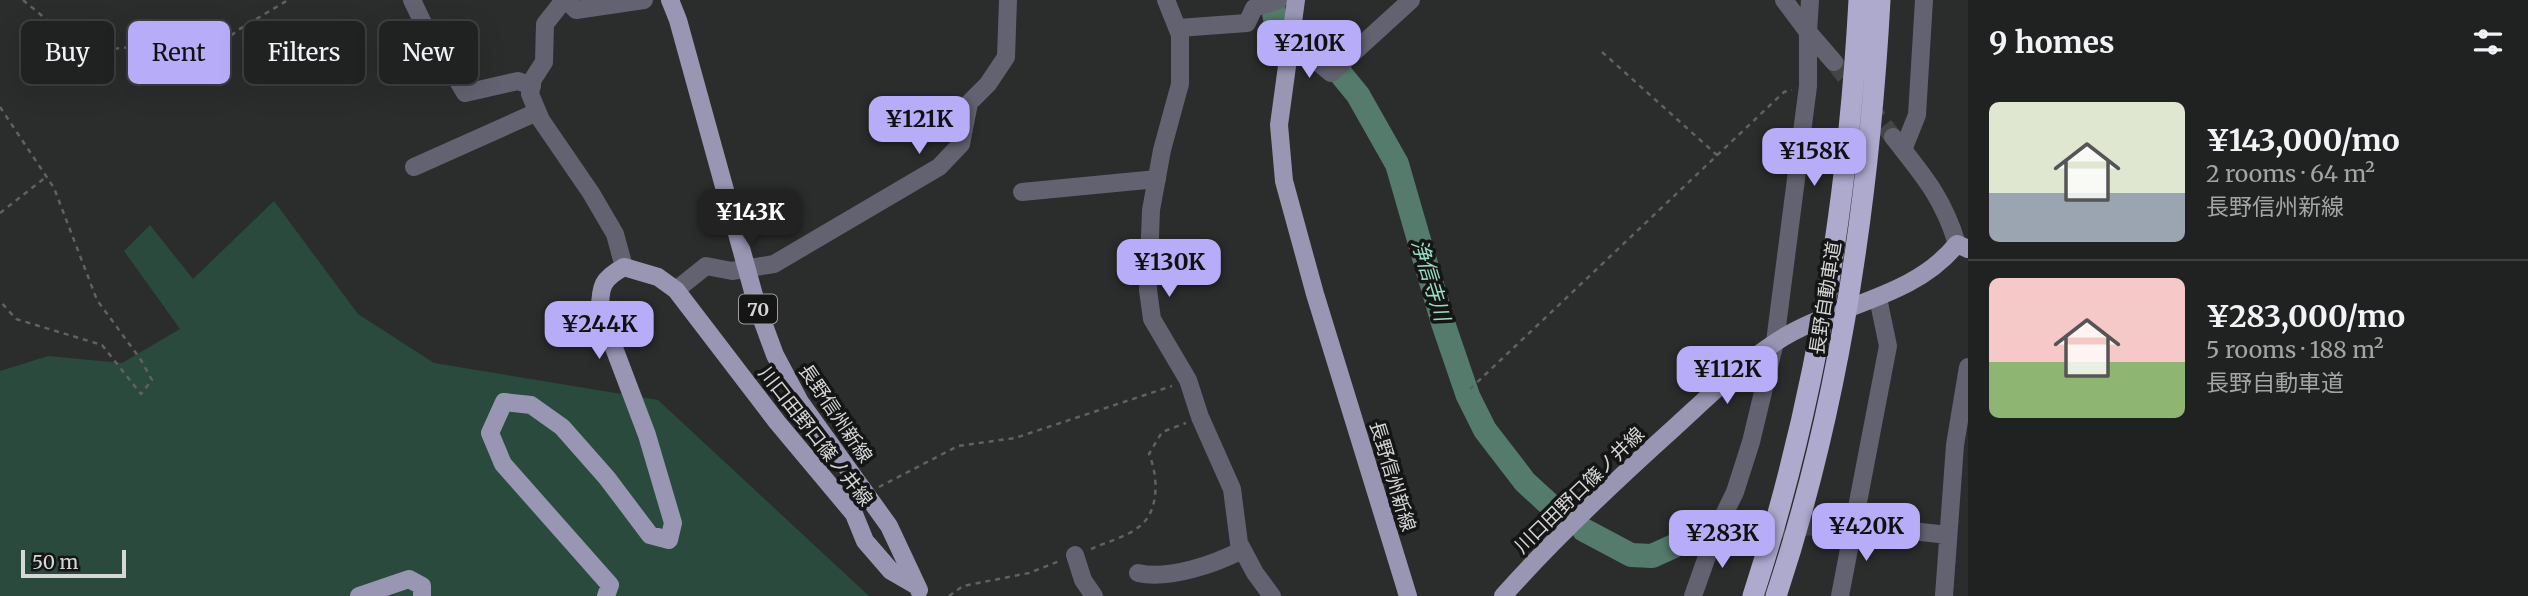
<!DOCTYPE html>
<meta charset="utf-8">
<style>
:root{--surface:#202221;--page:#282a2a;--text:#f1f3f6;--muted:#a2a4a5;--line:#3d3f3f;--accent:#b6acf8}
body{margin:0;font-family:Merriweather,"Noto Sans JP",serif;background:var(--page);color:var(--text);height:100vh;display:flex;flex-direction:column;font-size:26px;white-space:nowrap}
*{box-sizing:border-box;margin:0}
p{font-size:23px;color:var(--muted)}
.icon{flex:none;width:38px;height:38px;fill:none;stroke:currentColor;stroke-width:2;stroke-linecap:round;stroke-linejoin:round}
.map{position:relative;flex:1;overflow:hidden}
.sheet{display:flex;flex-direction:column;background:var(--surface);width:560px}
.sheet>*{flex:none}
.hud{position:absolute;left:21px;top:21px;width:665px;height:63px;display:flex;gap:14px}
.scale{position:absolute;left:21px;bottom:18px;width:105px;box-sizing:border-box;padding-left:7px;border:4px solid #d5d7d6;border-top:0;font-size:19px;line-height:24px;white-space:nowrap;color:#d5d7d6;-webkit-text-stroke:5px #141514;paint-order:stroke}
.price{position:absolute;translate:-50% -60px;padding:0 16px;border-radius:14px;background:var(--accent);color:#111;font-size:23px;line-height:46px;filter:drop-shadow(0 2px 4px #0008)}
.price::after{content:'';position:absolute;left:50%;top:42px;width:21px;height:16px;margin-left:-10px;background:inherit;clip-path:polygon(0 0,100% 0,50% 100%)}
.price.current{background:#222;color:#fff}
ul{padding:0;list-style:none}
li{display:flex;align-items:center;gap:21px;height:175px;padding:0 21px}
li+li{border-top:2px solid var(--line)}
li span{display:grid;place-items:center;flex:none;width:196px;height:140px;border-radius:10px;color:#555}
li>.icon{margin-inline-start:auto}
span .icon{width:84px;height:84px;fill:#fffc;stroke-width:1}
li b{font-size:30px}
h2{display:flex;justify-content:space-between;align-items:center;height:84px;padding:0 21px;font-size:30px}
.chip{padding:0 24px;border-radius:10px;background:var(--surface);box-shadow:0 7px 28px #0002,0 0 0 2px var(--line);font-size:24px;line-height:63px}
.chip.current{background:var(--accent);color:#111}
main{display:flex;flex:1;min-height:0}
.map>svg:first-child{display:block}
.green{fill:#294a3d}
.lines{fill:none;stroke-linecap:round;stroke-linejoin:round}
.river{stroke:#547b6b;stroke-width:24}
.minor-tunnel{stroke:#444646;stroke-width:18;stroke-dasharray:18 9;stroke-linecap:butt}
.path{stroke:#606261;stroke-width:2.5;stroke-dasharray:5 5;stroke-linecap:butt}
.minor{stroke:#636270;stroke-width:18}
.major{stroke:#9996b4;stroke-width:18}
.highway{stroke:#aeaace;stroke-width:21}
.labels{text-anchor:middle;dominant-baseline:central;stroke-width:7;stroke-linejoin:round;paint-order:stroke}
.shield{fill:#141514;stroke:#9b9d9c;stroke-width:2}
.shield-label{font-size:18px;font-weight:bold;fill:#d5d7d6}
.street-label{font-size:19px;fill:#d5d7d6;stroke:#141514}
.water-label{font-size:21px;font-style:italic;fill:#97ddc0;stroke:#141514}
</style>
<main>
<div class="map">
<svg width="1968" height="596" viewBox="0 0 1968 596">
<rect width="100%" height="100%" fill="#2a2d2c"/>
<path class="green" d="M274 201 358 314 434 363 658 400 869 596H0V371L48 356 122 363 180 329 124 251 150 225 193 279Z"/>
<g class="lines">
<path class="river" d="M1272 0 1275 19
M1318 55 1340 73 1358 95 1397 164 1443 323 1468 396 1485 430 1525 482 1561 515
M1584 530 1631 555 1652 556 1674 546"/>
<path class="minor-tunnel" d="M1834 62 1893 137
M1740 532 1829 525"/>
<path class="path" d="M23 0 86 52 149 45 196 63 238 30 288 0
M1602 52 1717 155
M0 107 54 188 97 300 141 360 152 380 141 394 102 345 16 319 0 301
M0 213 46 177
M1470 389 1784 92 1792 90
M879 487 958 446 1015 438 1172 386
M1091 549C1106 542 1127 537 1140 526 1160 510 1158 475 1149 454L1162 432 1186 423
M949 596 963 586 1029 573 1062 560"/>
<path class="minor" d="M412 0 422 21 465 93 518 81 532 86
M564 0 545 24 544 62 533 79 530 94 541 120 591 193 615 234 624 267
M566 0 576 10 644 0
M1166 0 1180 35V84L1162 150 1151 210 1148 290 1152 319 1188 380 1200 417 1232 489 1239 543 1255 573 1272 596
M1784 0 1808 32 1834 62
M1178 28 1247 23 1254 8 1279 0
M1290 39 1331 73 1411 0
M1893 137C1922 174 1943 197 1957 244
M1903 150 1917 115 1924 0
M414 167 537 112
M1022 192 1157 179
M676 290 706 266 732 271 774 264 939 167 961 144 969 103 988 84 1006 57 1008 0
M1829 525 1874 521 1912 531 1948 535
M1716 531 1740 532
M1075 555 1083 580 1094 596
M1138 573C1169 580 1215 564 1242 550
M1693 596 1716 531 1735 492 1751 442 1775 342 1808 86V32L1810 0
M1840 596 1888 346 1878 298
M1944 596 1955 445 1968 367"/>
<path class="major" d="M670 0 678 20 757 306 775 355 800 402 889 526 919 590
M1296 0 1279 125 1284 181 1315 294 1408 596
M359 596 409 579 422 586V596
M606 596 610 585 503 464 490 433 504 402 531 405 562 427 607 478 650 535 669 540 673 523 647 435 600 311C600 286 602 279 624 267L658 277 676 290 777 422 854 514 865 541 891 571 917 586
M1503 596C1556 536 1615 481 1674 428 1707 398 1739 366 1776 342 1833 304 1912 300 1957 244L1968 249"/>
<path class="highway" d="M1753 596C1816 403 1848 203 1859 0
M1776 596C1840 404 1869 202 1880 0"/>
</g>
<g class="labels">
<rect class="shield" x="739" y="294.5" width="38" height="29" rx="5"/>
<g class="shield-label">
<text x="758" y="309">70</text>
</g>
<g class="street-label">
<text transform="translate(1825 298) rotate(-81)">長野自動車道</text>
<text transform="translate(836 413) rotate(56)">長野信州新線</text>
<text transform="translate(816 436) rotate(52)">川口田野口篠ノ井線</text>
<text transform="translate(1393 476) rotate(73)">長野信州新線</text>
<text transform="translate(1579 490) rotate(-44)">川口田野口篠ノ井線</text>
</g>
<g class="water-label">
<text transform="translate(1431 280) rotate(73)">浄信寺川</text>
</g>
</g>
</svg>
<div class="scale">50 m</div>
<b class="price" style="left:1309px;top:80px">¥210K</b>
<b class="price" style="left:919px;top:156px">¥121K</b>
<b class="price" style="left:1814px;top:188px">¥158K</b>
<b class="price current" style="left:750px;top:249px">¥143K</b>
<b class="price" style="left:1169px;top:299px">¥130K</b>
<b class="price" style="left:599px;top:361px">¥244K</b>
<b class="price" style="left:1727px;top:406px">¥112K</b>
<b class="price" style="left:1866px;top:563px">¥420K</b>
<b class="price" style="left:1722px;top:570px">¥283K</b>
<div class="hud">
<a class="chip">Buy</a>
<a class="chip current">Rent</a>
<a class="chip">Filters</a>
<a class="chip">New</a>
</div>
</div>
<section class="sheet">
<h2>9 homes<svg class="icon" aria-label="filters" viewBox="0 0 24 24"><path d="M4 7h16M4 17h16"/><circle cx="9" cy="7" r="2"/><circle cx="15" cy="17" r="2"/></svg></h2>
<ul>
<li><span style="background:linear-gradient(#dfe7d0 65%,#9aa5b1 0)"><svg class="icon" aria-label="home" viewBox="0 0 24 24"><path d="M3 11l9-7 9 7M6 9v11h12V9"/></svg></span><div><b>¥143,000/mo</b><p>2 rooms · 64 m²</p><p>長野信州新線</p></div></li>
<li><span style="background:linear-gradient(#f6c9c9 60%,#8fb573 0)"><svg class="icon" aria-label="home" viewBox="0 0 24 24"><path d="M3 11l9-7 9 7M6 9v11h12V9"/></svg></span><div><b>¥283,000/mo</b><p>5 rooms · 188 m²</p><p>長野自動車道</p></div></li>
</ul>
</section>
</main>
